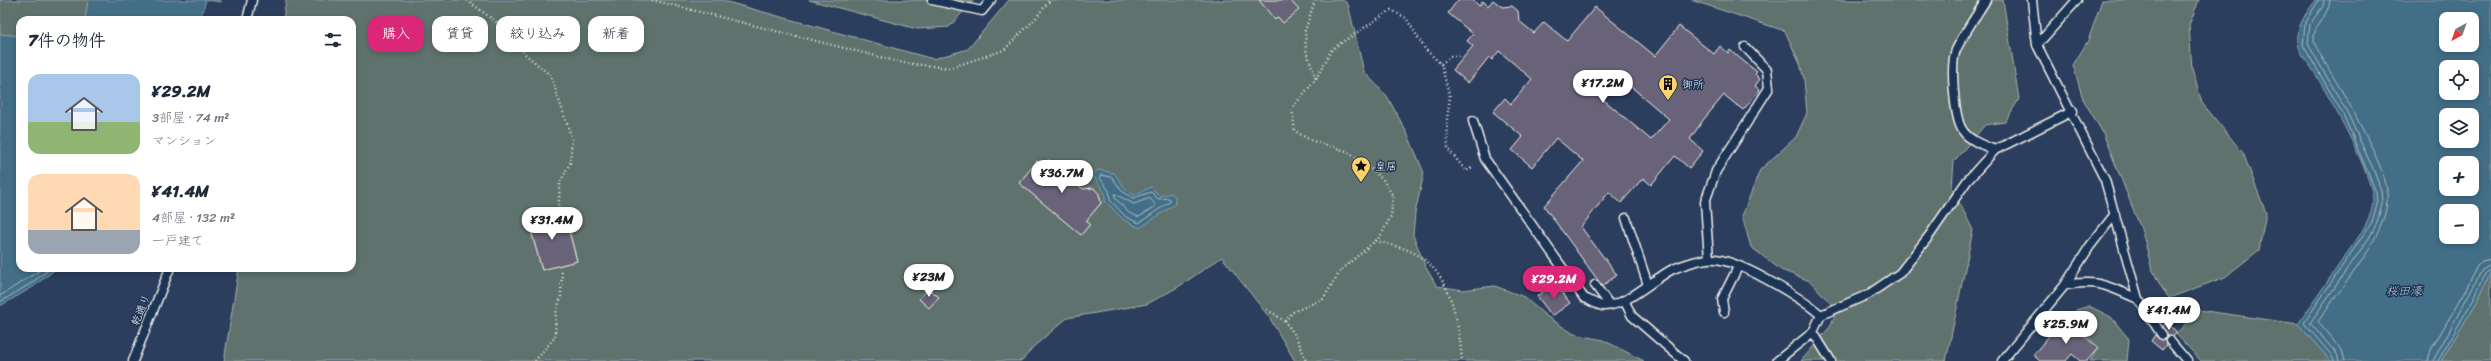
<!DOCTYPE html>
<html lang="ja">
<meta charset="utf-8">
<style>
:root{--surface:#fff;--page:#f2f2f3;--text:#1f2937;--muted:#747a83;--accent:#db2777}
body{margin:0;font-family:Sriracha,"Klee One",sans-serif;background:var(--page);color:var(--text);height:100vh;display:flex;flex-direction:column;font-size:15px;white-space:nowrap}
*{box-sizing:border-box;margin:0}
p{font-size:13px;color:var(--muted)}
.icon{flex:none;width:22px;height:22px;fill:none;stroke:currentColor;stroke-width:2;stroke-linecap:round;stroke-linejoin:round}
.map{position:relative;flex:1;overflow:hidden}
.sheet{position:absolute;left:16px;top:16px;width:340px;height:256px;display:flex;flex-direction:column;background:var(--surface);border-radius:12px;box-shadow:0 2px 6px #0003}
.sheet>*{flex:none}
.guide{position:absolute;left:368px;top:16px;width:380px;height:36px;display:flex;gap:8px}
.needle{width:26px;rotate:220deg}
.tools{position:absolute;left:2439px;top:12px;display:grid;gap:8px}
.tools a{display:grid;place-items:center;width:40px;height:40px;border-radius:8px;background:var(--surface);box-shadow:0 2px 6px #0003;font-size:20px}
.price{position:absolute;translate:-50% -34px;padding:0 9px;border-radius:14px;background:#fff;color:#222;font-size:13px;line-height:26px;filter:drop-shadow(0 1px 2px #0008)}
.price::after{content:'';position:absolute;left:50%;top:24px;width:12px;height:9px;margin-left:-6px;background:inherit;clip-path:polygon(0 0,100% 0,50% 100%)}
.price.current{background:var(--accent);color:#fff}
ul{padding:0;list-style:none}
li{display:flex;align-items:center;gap:12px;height:100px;padding:0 12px}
li span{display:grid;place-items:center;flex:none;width:112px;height:80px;border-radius:12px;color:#555}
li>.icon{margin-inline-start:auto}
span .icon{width:48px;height:48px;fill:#fffc;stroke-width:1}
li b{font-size:17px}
h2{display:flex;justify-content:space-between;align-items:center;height:48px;padding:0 12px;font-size:17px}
.pill{padding:0 14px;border-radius:12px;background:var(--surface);box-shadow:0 2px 6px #0003;font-size:14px;line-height:36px}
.pill.current{background:var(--accent);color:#fff}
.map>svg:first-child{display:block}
.green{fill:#5e726d;stroke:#a9b2aa;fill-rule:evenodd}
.water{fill:#426e87;stroke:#89a2ae;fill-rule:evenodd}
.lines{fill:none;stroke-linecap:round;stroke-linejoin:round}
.shore{stroke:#adbdc1;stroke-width:1}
.building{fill:#696479;stroke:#f4f1e8;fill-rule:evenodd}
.service-casing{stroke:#f4f1e8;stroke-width:11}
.path{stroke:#f4f1e8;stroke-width:2.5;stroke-dasharray:1 3;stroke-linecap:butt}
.service{stroke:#1d3557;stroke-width:8}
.labels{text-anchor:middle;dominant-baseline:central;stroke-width:3;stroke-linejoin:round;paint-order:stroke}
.poi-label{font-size:11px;fill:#f4f1e8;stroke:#1d3557;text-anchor:start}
.street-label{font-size:11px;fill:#f4f1e8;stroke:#1d3557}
.water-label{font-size:12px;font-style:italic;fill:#b6c3c6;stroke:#1d3557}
</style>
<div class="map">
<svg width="2491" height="361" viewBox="0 0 2491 361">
<rect width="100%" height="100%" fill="#2c3e5e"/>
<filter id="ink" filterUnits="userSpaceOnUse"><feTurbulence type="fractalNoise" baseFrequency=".025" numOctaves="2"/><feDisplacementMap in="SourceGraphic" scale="8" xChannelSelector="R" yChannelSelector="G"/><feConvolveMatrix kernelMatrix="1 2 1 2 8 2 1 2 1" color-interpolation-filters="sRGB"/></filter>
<g filter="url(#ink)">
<path class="green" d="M0 0H88L85 20H20V36L0 34Z
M286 0H720L933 59 968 49 1009 0H1343L1348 4 1364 72 1387 96 1408 135 1424 173 1415 213 1413 235 1426 268 1437 286 1463 290 1495 286 1524 297 1546 316 1574 334 1603 340 1644 361H1295L1269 317 1222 257 1178 287 1147 304 1067 318 1032 348 1022 361H224L239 268H352V20H283ZM1048 160 1054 164 1056 161 1068 171 1065 175 1084 191 1090 187 1099 194 1101 203 1086 221 1090 224 1081 235 1019 183 1037 161 1043 166ZM546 210 549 221 565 217 577 261 542 270 530 227 535 225 533 214Z
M809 0H974L949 27 917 29Z
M1691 0H2003L2019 99 2005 122 1985 125 1954 161 1952 188 1973 230 1946 361H1801L1830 327 1837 310 1810 281 1781 270 1751 247 1742 216 1760 170 1796 137 1807 113 1804 79 1800 64 1785 31Z
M2102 0H2199L2189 25 2192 69 2202 103 2243 153 2266 213 2259 250 2225 277 2169 298 2160 285 2151 266 2143 234 2103 133 2083 99 2073 65 2088 41Z
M2491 271V361H2441L2478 300Z
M2089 306 2111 317 2129 339 2127 361H2090L2098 348 2080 327 2076 310Z
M2198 310 2298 324 2331 361H2201L2176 334Z"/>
<path class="water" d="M88 0H221V2L206 0 200 20H85Z
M2316 0H2491V271L2478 300 2441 361H2331L2298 324 2361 233C2366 223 2372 214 2373 202 2374 176 2331 101 2316 75 2311 66 2302 57 2299 47 2294 28 2306 13 2316 0ZM2446 19H2472V45H2446ZM2446 67H2472V93H2446ZM2446 115H2472V141H2446ZM2446 163H2472V189H2446ZM2446 211H2472V237H2446Z
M0 34 20 36V268H57L33 287 0 306Z
M1098 170 1114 173 1125 188 1134 195 1151 187 1160 196 1171 193 1175 196V204L1140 228 1124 220 1105 201V193L1093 175Z"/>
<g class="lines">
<path class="shore" d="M2319 0 2305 22 2303 45 2343 114 2376 192 2377 204 2372 222 2304 323 2333 357 2334 361
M2324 0 2323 6 2310 24 2308 44 2347 112 2374 171 2381 190 2382 203 2377 223 2369 238 2310 323 2337 354 2339 361
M2330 0C2330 16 2312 23 2314 41 2315 48 2343 92 2348 102 2359 122 2385 169 2387 191 2392 233 2340 287 2318 322L2342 351 2345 361
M1101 175 1112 177 1122 191 1133 198 1151 192 1158 199 1169 198 1171 201 1139 223 1126 217 1110 200 1109 191 1100 178Z
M1115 194 1134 204 1150 198 1156 206 1139 217 1129 213 1115 198Z
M0 296 43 268
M0 302 30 284 51 268
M2427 361 2429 353 2464 293 2477 266 2482 261 2491 259
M2433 361 2482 270 2491 265
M2438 361 2474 298 2486 272 2491 270"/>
</g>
<path class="building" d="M1259 0H1290L1299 10 1283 23 1278 17 1275 20Z
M1458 0H1473L1479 6 1483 1 1488 6 1493 0 1502 7 1512 6 1518 11 1519 21 1534 33 1544 22 1567 41 1595 7 1655 56 1679 26 1714 54 1720 46 1728 53 1730 50 1757 72 1755 74 1760 79 1755 86 1760 90 1743 110 1724 95 1704 119 1690 139 1703 151 1689 168 1675 156 1651 185 1643 178 1621 203 1609 192 1581 227 1617 275 1602 286 1544 206 1583 161 1556 138 1532 167 1512 150 1523 137 1493 112 1505 98 1511 104 1532 79 1499 51 1492 60 1489 57 1468 83 1453 70 1473 46 1467 41 1473 34 1448 13ZM1615 73 1669 119 1651 140 1597 94Z
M1048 160 1054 164 1056 161 1069 171 1065 175 1083 189 1094 188 1099 194 1101 203 1086 221 1090 224 1081 235 1019 183 1037 161 1043 166Z
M546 210 549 221 565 216 577 261 542 270 530 227 535 226 532 214Z
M1555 283 1570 303 1552 316 1537 296Z
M928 289 939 297 929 308 919 299Z
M2064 318 2098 348 2087 361H2080L2072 354 2066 361H2040L2033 355Z
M2166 323 2177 332 2173 337 2167 336 2163 326Z
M2155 335 2160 340H2165L2166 345 2162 350 2151 341Z"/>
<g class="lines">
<defs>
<path id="service" d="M932 0 982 11 991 0
M1986 0C1976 16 1964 33 1956 50 1950 64 1954 119 1963 131 1970 141 1985 146 1995 150
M2032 0 2037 45
M2077 0 2037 45 2105 180 2138 299 2162 335
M247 20 252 0
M1473 121 1485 159 1584 298C1590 300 1598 306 1604 306 1627 306 1653 279 1673 269 1683 265 1698 260 1708 259 1734 256 1801 298 1821 315L1813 332 1777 361
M1626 218 1648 285
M1709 259 1705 202 1716 171 1769 88 1767 70 1745 47
M1595 285 1609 304
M2065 285C2098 279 2108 286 2138 299
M1624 300 1632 316 1684 361
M1724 312 1722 299 1738 267
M1821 315 1869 294 1900 273 1929 236 1967 181 1995 150 2073 111
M1813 332 1831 361
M2170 341 2187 361
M133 361 170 268
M2002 361 2065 285 2090 246 2115 214"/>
</defs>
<use href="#service" class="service-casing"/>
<path class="path" d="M467 0 499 24 516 40 525 54 551 76 572 139 570 163 560 183 558 213
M652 0 904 63 950 68 1004 50 1035 19 1050 0
M1315 0 1305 31 1306 50 1316 79
M1441 64 1451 56H1462
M1376 241C1391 245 1409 248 1422 258 1453 280 1459 326 1462 361
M1267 310C1290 321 1298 338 1306 361
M1285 321 1293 312 1323 299 1341 270 1380 237 1391 216 1393 196 1383 180 1362 161 1346 151 1310 140 1295 131 1292 108 1316 79 1332 49 1391 10 1406 18 1425 49 1441 64 1450 97 1447 119 1448 149 1466 171 1474 166
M535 361 555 337 556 313 561 296 562 269"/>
<use href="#service" class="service"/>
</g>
</g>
<defs>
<symbol id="building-pin" viewBox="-11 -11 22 30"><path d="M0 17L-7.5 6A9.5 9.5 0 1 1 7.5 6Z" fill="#ffd166" stroke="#1d3557"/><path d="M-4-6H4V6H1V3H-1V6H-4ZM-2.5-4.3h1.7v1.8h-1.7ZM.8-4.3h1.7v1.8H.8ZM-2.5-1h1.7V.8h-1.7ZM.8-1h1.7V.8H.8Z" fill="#111"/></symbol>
<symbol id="sight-pin" viewBox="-11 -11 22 30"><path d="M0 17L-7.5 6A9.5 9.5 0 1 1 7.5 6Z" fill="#ffd166" stroke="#1d3557"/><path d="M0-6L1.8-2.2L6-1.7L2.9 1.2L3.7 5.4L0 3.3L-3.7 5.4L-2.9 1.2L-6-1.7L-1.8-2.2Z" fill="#111"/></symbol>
</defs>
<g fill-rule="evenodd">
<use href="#building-pin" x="1657" y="73" width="22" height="30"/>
<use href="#sight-pin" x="1350" y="155" width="22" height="30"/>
</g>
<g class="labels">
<g class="poi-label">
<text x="1682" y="84">御所</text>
<text x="1375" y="166">皇居</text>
</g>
<g class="street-label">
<text transform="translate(141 310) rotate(-68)">乾通り</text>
</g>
<g class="water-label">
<text x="2404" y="291">桜田濠</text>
</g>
</g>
</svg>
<div class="tools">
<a><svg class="needle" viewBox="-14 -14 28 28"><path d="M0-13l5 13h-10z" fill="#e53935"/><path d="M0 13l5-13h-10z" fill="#747a83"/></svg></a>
<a><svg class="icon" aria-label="locate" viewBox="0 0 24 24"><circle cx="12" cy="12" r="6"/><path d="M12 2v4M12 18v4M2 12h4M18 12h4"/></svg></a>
<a><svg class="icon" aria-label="layers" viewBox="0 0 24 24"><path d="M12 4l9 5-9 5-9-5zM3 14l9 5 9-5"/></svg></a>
<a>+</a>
<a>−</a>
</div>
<b class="price" style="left:1603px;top:104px">¥17.2M</b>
<b class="price" style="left:1062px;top:194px">¥36.7M</b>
<b class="price" style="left:552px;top:241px">¥31.4M</b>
<b class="price" style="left:929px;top:298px">¥23M</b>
<b class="price current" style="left:1554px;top:300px">¥29.2M</b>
<b class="price" style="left:2169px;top:331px">¥41.4M</b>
<b class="price" style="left:2066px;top:345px">¥25.9M</b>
<div class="guide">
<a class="pill current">購入</a>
<a class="pill">賃貸</a>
<a class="pill">絞り込み</a>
<a class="pill">新着</a>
</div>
<section class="sheet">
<h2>7件の物件<svg class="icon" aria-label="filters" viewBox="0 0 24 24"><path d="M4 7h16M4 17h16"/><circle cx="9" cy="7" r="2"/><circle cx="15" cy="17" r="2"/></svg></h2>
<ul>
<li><span style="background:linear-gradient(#a9c7e8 60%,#8fb573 0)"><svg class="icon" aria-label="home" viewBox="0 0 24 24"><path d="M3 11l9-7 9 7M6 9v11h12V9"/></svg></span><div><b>¥29.2M</b><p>3部屋 · 74 m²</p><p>マンション</p></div></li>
<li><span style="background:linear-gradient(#ffd9b3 70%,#9aa5b1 0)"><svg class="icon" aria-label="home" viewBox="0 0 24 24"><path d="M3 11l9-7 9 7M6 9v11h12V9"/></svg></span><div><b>¥41.4M</b><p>4部屋 · 132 m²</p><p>一戸建て</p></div></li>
</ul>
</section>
</div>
